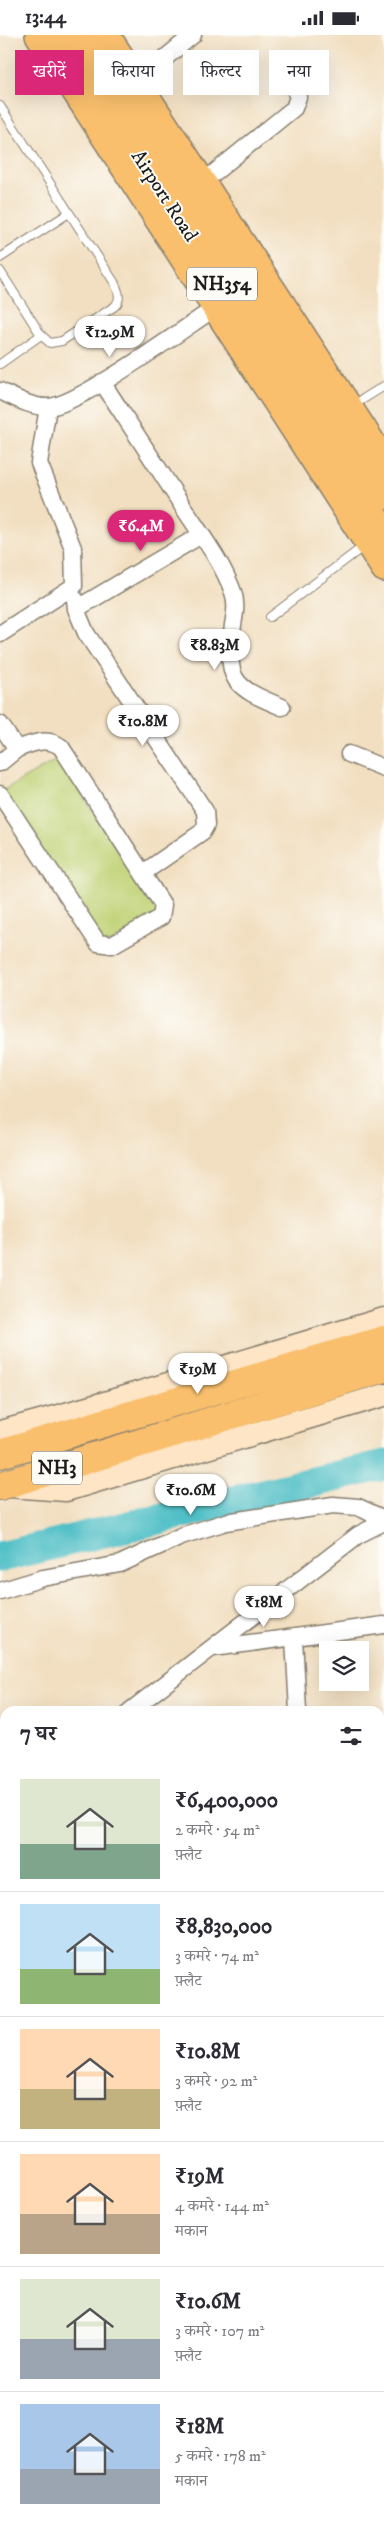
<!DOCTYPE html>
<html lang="hi">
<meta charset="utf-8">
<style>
:root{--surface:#fff;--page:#f2f2f3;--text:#2b2b33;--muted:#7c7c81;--line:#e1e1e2;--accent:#db2777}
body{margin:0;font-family:"IM FELL DW Pica","Noto Serif Devanagari",serif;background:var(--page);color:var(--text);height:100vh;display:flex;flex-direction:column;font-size:19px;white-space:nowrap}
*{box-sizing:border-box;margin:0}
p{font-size:16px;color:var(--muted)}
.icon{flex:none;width:28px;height:28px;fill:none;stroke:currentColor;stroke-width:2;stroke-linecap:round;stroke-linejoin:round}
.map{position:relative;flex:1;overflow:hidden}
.drawer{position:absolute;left:0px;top:1671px;width:385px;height:821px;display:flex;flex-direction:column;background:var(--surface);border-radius:15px 15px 0 0;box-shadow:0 5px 20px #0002}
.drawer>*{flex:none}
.top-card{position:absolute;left:15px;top:15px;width:355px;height:45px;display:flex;gap:10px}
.controls{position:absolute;left:319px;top:1606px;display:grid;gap:10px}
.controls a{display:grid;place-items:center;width:50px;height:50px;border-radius:0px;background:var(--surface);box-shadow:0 5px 20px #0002;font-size:25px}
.price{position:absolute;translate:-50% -42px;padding:0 11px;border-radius:18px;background:#fff;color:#222;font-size:16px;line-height:32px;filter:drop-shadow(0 1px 2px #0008)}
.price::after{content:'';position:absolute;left:50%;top:30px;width:15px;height:11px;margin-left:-8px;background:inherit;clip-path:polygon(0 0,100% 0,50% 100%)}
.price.active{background:var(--accent);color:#fff}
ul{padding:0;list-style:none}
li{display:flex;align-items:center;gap:15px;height:125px;padding:0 20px}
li+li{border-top:1px solid var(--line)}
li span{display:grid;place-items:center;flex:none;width:140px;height:100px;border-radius:0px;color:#555}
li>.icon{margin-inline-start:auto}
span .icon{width:60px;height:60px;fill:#fffc;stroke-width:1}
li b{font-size:21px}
h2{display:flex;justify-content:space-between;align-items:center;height:60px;padding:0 20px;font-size:21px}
.tag{padding:0 18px;border-radius:0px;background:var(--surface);box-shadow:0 5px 20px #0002;font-size:18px;line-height:45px}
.tag.active{background:var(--accent);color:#fff}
.status{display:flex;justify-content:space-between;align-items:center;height:35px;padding:0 25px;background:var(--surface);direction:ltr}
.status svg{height:14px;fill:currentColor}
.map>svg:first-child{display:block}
.green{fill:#bfd275;stroke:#6e7748}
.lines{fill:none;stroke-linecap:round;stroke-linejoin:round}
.river{stroke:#51c0c7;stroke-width:31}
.lane-casing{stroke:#877e6e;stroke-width:10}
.street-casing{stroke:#877e6e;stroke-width:19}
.secondary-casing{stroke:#877e6e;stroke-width:25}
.primary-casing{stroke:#877e6e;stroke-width:28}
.highway-casing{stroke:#877e6e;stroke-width:30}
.lane{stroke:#fff;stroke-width:8}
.street{stroke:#fff;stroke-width:16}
.secondary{stroke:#fde5c5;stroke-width:22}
.primary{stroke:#f9bf6d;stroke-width:25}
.highway{stroke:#f9bf6d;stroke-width:28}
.labels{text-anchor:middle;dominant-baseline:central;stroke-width:4;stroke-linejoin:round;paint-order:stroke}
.shield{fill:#fdfcf7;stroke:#605f5e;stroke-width:1}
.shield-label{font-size:19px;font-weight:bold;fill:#1c1c1c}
.street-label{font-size:20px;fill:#1c1c1c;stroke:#fdfcf7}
</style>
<div class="status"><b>13:44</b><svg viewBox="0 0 49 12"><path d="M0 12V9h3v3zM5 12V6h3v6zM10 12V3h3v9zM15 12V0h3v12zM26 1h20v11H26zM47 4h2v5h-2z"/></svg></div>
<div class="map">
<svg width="384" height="2492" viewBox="0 0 384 2492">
<rect width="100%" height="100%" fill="#fdfcf7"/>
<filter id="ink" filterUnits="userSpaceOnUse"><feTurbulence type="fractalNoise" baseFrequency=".02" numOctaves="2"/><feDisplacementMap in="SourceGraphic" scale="10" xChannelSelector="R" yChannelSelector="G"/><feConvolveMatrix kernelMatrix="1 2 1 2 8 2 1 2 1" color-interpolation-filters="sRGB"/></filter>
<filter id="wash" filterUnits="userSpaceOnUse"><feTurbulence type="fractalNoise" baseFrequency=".0096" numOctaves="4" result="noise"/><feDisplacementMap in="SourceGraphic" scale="20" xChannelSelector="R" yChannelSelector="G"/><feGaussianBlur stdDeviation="1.12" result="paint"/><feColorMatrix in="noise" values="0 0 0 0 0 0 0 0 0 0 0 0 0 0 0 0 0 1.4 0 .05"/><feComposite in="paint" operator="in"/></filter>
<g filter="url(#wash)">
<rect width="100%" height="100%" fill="#f2dfc1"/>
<path class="green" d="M58 724 162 881 105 910 2 756Z"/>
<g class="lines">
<path class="river" d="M0 1522 384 1430"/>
</g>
</g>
<g filter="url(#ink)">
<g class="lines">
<defs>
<path id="lane" d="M0 71 114 247C118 255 122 264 115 271L62 306 50 308 41 300 0 329
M0 223 69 178
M0 236 41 300
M352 371 384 351
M270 582 364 511"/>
<path id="street" d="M137 46 193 0
M203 147 294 73 298 62 287 37
M102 347C130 390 159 434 187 478 203 502 223 529 233 557 237 568 235 579 233 590 226 646 231 651 282 672
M0 356C15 363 31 372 47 372 75 373 186 292 215 273
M75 564 76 574 201 500
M76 574 86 598 205 776 206 790 202 797 143 838
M0 599 74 551 73 513 39 428 48 372
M0 689 17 714C31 709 47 701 61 712L163 870 161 882 112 910 98 908 0 759
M349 719 384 733
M0 728 17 714
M0 1556 43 1543 120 1529 181 1501 226 1487 333 1470 358 1472 384 1484
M294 1603 298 1676
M213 1613 384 1590
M130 1676 358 1500 384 1487
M0 1774 5 1770
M0 1878 5 1877
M380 1915 384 1914
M0 2136H5
M380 2179 384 2178
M380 2275H384
M380 2380H384
M0 2479 5 2480
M15 2488 16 2492
M33 2488 51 2492
M308 2488V2492"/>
<path id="secondary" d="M0 1397 98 1370 384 1284
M9 1451 66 1455 384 1360"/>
<path id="primary" d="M38 0 384 534
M107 0 384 425"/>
<path id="highway" d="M59 0 384 498
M86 0 182 144 384 460
M0 1419 384 1305
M0 1451 384 1333"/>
</defs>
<use href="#lane" class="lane-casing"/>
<use href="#street" class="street-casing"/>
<use href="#secondary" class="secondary-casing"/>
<use href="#primary" class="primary-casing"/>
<use href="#highway" class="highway-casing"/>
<use href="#lane" class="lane"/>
<use href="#street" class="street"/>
<use href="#secondary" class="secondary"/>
<use href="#primary" class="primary"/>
<use href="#highway" class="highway"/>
</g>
</g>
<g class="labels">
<g class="shield">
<rect x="187" y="232.5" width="70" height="33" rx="4"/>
<rect x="32" y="1416.5" width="50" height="33" rx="4"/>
</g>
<g class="shield-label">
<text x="222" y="249">NH354</text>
<text x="57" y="1433">NH3</text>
</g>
<g class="street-label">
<text transform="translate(164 161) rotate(57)">Airport Road</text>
</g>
</g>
</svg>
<div class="controls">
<a><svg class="icon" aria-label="layers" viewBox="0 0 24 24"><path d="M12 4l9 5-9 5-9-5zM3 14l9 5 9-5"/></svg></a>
</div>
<b class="price" style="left:110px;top:323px">₹12.9M</b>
<b class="price active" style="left:141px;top:517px">₹6.4M</b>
<b class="price" style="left:215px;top:636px">₹8.83M</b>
<b class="price" style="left:143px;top:712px">₹10.8M</b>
<b class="price" style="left:198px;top:1360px">₹19M</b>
<b class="price" style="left:191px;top:1481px">₹10.6M</b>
<b class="price" style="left:264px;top:1593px">₹18M</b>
<div class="top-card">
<a class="tag active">खरीदें</a>
<a class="tag">किराया</a>
<a class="tag">फ़िल्टर</a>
<a class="tag">नया</a>
</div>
<section class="drawer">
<h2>7 घर<svg class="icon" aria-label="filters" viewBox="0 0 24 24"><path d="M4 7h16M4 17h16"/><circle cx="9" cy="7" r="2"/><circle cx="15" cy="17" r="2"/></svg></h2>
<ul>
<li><span style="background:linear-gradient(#dfe7d0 65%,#7fa58c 0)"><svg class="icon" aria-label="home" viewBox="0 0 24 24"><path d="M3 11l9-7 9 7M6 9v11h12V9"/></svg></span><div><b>₹6,400,000</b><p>2 कमरे · 54 m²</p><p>फ़्लैट</p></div></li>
<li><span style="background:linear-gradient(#bfe0f5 65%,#8fb573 0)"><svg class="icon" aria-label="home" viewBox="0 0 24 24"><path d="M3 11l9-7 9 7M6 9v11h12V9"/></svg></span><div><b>₹8,830,000</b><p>3 कमरे · 74 m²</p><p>फ़्लैट</p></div></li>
<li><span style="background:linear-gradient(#ffd9b3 60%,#c2b280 0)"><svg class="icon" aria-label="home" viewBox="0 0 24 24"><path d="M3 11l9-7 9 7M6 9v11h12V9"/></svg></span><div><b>₹10.8M</b><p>3 कमरे · 92 m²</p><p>फ़्लैट</p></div></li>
<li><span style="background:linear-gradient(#ffd9b3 60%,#b9a48a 0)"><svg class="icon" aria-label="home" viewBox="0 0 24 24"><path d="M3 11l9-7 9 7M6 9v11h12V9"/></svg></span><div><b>₹19M</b><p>4 कमरे · 144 m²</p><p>मकान</p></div></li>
<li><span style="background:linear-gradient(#dfe7d0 60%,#9aa5b1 0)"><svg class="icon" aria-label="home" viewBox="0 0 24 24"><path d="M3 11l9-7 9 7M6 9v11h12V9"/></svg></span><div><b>₹10.6M</b><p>3 कमरे · 107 m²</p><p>फ़्लैट</p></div></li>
<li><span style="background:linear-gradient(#a9c7e8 65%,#9aa5b1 0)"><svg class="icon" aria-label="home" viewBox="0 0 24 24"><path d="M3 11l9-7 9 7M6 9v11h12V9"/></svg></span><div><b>₹18M</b><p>5 कमरे · 178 m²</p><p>मकान</p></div></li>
</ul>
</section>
</div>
